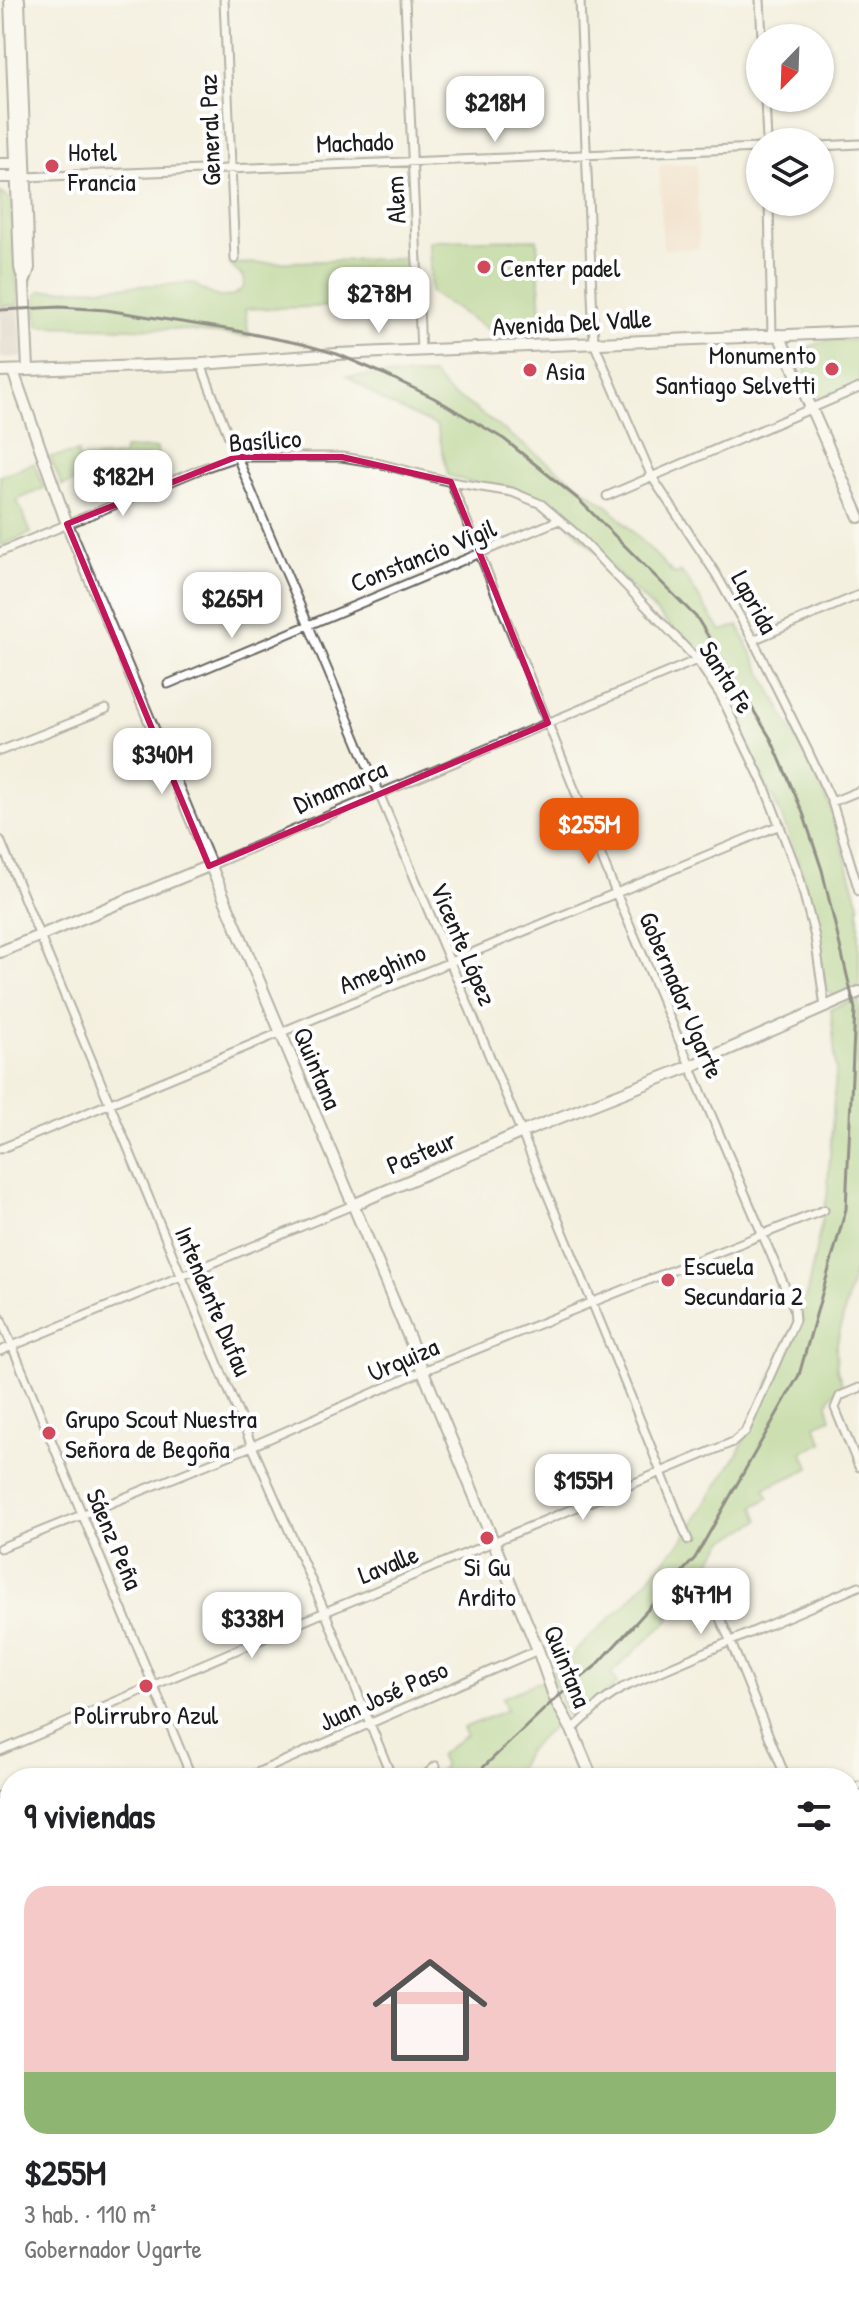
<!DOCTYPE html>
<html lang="es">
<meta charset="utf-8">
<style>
:root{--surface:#fff;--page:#f2f2f2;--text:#202124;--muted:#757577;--accent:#ea580c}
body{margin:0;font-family:"Patrick Hand",sans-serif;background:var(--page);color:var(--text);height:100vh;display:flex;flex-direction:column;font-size:30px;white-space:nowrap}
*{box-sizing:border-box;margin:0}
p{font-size:26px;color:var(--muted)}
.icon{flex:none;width:44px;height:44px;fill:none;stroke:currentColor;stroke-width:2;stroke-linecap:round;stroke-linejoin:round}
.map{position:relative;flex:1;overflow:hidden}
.side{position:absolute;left:0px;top:1768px;width:860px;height:538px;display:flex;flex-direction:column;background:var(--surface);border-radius:32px 32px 0 0;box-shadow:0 2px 6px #0004}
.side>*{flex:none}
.needle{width:52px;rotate:203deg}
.buttons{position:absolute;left:746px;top:24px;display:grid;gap:16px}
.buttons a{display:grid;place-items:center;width:88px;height:88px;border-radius:50%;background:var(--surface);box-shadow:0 2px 6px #0004;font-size:40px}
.price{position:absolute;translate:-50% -68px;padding:0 18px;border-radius:16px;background:#fff;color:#222;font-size:26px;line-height:52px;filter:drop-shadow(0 2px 4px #0008)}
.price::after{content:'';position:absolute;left:50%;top:48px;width:24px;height:18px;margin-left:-12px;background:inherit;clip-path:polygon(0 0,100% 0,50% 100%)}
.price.active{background:var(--accent);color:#fff}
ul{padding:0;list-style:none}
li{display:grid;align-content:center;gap:16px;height:424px;padding:0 24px}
li span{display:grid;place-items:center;height:248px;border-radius:24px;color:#555}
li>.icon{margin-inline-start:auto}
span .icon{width:144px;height:144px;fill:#fffc;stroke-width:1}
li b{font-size:34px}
h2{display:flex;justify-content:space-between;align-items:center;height:96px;padding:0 24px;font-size:34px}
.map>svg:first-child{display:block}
.built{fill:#f1d5bd}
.industrial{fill:#cec1ba}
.green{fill:#9cca77;stroke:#5c734a;stroke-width:2}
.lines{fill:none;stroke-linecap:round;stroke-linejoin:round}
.street-casing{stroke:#686661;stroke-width:11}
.secondary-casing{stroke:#686661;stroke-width:14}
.street{stroke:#fff;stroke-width:7}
.secondary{stroke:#fff;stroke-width:10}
.rail{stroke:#1c1c1c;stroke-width:3}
.marked{fill:none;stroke:#c2185b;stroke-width:6;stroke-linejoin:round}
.poi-dot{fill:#d1495b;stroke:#fff;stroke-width:3}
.labels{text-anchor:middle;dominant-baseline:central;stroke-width:8;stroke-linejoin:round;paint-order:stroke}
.street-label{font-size:26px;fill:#1c1c1c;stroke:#fff}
.poi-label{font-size:26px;fill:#1c1c1c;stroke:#fff;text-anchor:start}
</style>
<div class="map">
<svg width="859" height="2305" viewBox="0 0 859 2305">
<rect width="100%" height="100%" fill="#fff"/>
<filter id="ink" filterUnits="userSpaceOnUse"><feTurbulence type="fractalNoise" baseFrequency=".0125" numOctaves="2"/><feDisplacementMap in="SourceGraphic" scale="16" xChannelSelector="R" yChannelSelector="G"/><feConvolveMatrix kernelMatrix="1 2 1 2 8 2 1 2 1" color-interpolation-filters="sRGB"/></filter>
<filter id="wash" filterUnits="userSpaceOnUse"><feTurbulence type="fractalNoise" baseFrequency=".006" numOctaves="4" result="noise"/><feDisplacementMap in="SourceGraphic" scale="32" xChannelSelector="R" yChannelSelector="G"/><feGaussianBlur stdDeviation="1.8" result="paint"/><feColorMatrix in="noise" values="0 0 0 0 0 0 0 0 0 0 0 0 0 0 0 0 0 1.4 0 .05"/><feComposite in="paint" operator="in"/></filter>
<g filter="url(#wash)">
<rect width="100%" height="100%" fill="#f4f0e0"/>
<path class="built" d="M696 164 699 249H663L659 165Z"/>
<path class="industrial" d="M18 305 23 357 0 358V306Z"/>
<path class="green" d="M0 192 11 201 18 305 0 306Z
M537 239 542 336 500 337 431 293 429 241Z
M412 258 415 304 245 309 249 337 173 329 38 326 36 296 40 291 193 283C211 296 227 305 244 287L243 277 229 264Z
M826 340H859V385L829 397 816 395C804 379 802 366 809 347Z
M432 375C447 386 442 393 464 401L610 508 674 574 681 572 686 578 721 631 738 626 830 806 859 904V988L835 996 827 991 804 878 781 815 721 692 704 664 689 645 545 500 511 487 469 482 448 475 437 426 386 403 347 376Z
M157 448 158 459H166L167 478 117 499 110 484 83 494 78 480 62 486 50 457 78 452V459L123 456 124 449Z
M34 463 44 488 17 500 31 533 0 546V476Z
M859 998V1249L836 1348 837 1369 843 1387C828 1393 825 1403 831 1418L815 1425 823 1443 802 1452 810 1468 765 1488 769 1498 754 1506 760 1520 724 1541 708 1565 666 1610 670 1619 611 1673 617 1684 579 1714 570 1718 566 1715 553 1679V1671L626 1604 683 1539 738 1453 797 1320 807 1292 827 1197 836 1070 831 1009Z
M544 1679 560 1720 526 1752 514 1778H430L444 1767 439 1755 466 1735 463 1728 507 1710 502 1698Z
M0 2132 10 2134V2245L3 2251 0 2244Z
M616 2296H791L795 2305H620Z"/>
</g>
<g filter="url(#ink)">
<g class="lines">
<defs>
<path id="street" d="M224 0 235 259
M405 0 421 351
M580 0 594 343 652 477 716 574 753 640 807 749 832 802 859 891
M760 0 762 38
M765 98 767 142
M820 146 859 144
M25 177 760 148
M769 202 772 335
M201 364C242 476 292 584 338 695 455 976 576 1256 688 1540
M607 496 859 388
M0 552 201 469 236 457H342L373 462 451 482 512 492 541 504 575 533 666 627 697 660 721 696 764 785 799 876 815 937 825 1007
M753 640 859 595
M168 684 559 520
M0 751 106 709
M832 802 859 791
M0 840 252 1446 325 1612 392 1778
M209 866 697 660
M0 1149 780 825
M0 1317 192 1778
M0 1351 353 1205
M859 1388 840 1396 835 1408 859 1467
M0 1548 252 1446 423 1371 593 1302 824 1210
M706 1588 730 1640 786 1778
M572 1730 602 1702 622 1688 859 1586
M0 1751 325 1612 733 1442 745 1432 795 1320 794 1308 616 893 451 482
M245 1778 538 1650
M422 1778 436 1766
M850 1790 859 1786
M0 1796 10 1819
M0 1877 10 1873
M850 1926 859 1946
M850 1985 859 1981
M0 2003 10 1999
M0 2127 10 2130
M850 2141H859
M210 2296 214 2305
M409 2296 413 2305
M607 2296 611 2305
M88 2305 110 2296"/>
<path id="secondary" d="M10 0 20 268 24 282 28 369
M19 0 29 268 25 280
M0 164H19
M0 177H22
M779 335 859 517
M0 371 201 364 337 354 859 332
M13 371 67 524 423 1371 538 1650 555 1699 572 1730 592 1778
M0 952 209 866
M353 1205 520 1133 691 1066 859 992
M850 2188 859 2185
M0 2261 10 2285
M15 2296 18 2305
M803 2296 806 2305
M551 2305 573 2296"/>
</defs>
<use href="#street" class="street-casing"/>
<use href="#secondary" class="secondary-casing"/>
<use href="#street" class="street"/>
<use href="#secondary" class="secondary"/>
<path class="rail" d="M0 310 60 307 106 310 232 330 302 344 337 354 384 374 434 398 504 439 578 499 697 618 771 739 803 813 822 870 855 1009 846 1209 799 1375 695 1558 597 1665 555 1699 472 1778
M0 2205 10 2196"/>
</g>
</g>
<path d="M0 0H859V2305H0ZM236 457H342L451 482 548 723 209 866 67 524Z" fill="#f4f0e0" fill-opacity=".55" fill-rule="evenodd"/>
<path class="marked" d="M236 457H342L451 482 548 723 209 866 67 524Z"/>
<g class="poi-dot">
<circle cx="52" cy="166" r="8"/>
<circle cx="484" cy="267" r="8"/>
<circle cx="832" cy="369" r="8"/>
<circle cx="530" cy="370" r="8"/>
<circle cx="668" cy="1280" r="8"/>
<circle cx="49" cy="1433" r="8"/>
<circle cx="487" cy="1538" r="8"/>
<circle cx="146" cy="1686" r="8"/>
</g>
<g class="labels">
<g class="street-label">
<text transform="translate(209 130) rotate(-92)">General Paz</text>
<text transform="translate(355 142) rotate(-2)">Machado</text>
<text transform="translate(395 200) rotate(-93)">Alem</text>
<text transform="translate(572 322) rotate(-3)">Avenida Del Valle</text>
<text transform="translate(265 440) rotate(-4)">Basílico</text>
<text transform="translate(423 555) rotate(-22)">Constancio Vigil</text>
<text transform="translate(755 602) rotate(61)">Laprida</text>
<text transform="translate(727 677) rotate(58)">Santa Fe</text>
<text transform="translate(340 786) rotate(-23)">Dinamarca</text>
<text transform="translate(464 944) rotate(67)">Vicente López</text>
<text transform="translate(382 968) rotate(-23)">Ameghino</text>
<text transform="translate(682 995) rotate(67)">Gobernador Ugarte</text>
<text transform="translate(318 1068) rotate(67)">Quintana</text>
<text transform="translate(421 1152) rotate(-23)">Pasteur</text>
<text transform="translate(214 1301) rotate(67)">Intendente Dufau</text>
<text transform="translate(403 1359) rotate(-23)">Urquiza</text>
<text transform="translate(115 1539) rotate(67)">Sáenz Peña</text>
<text transform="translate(388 1564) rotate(-22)">Lavalle</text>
<text transform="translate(568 1666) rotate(68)">Quintana</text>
<text transform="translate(383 1695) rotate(-24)">Juan José Paso</text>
</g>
<g class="poi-label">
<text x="68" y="151">Hotel<tspan x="68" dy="30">Francia</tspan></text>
<text x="500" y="267">Center padel</text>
<text x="816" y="354" text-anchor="end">Monumento<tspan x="816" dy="30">Santiago Selvetti</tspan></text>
<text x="546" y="370">Asia</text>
<text x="684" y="1265">Escuela<tspan x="684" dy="30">Secundaria 2</tspan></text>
<text x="65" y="1418">Grupo Scout Nuestra<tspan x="65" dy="30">Señora de Begoña</tspan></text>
<text x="487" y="1566" text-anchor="middle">Si Gu<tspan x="487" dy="30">Ardito</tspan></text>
<text x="146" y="1714" text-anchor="middle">Polirrubro Azul</text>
</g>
</g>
</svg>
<div class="buttons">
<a><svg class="needle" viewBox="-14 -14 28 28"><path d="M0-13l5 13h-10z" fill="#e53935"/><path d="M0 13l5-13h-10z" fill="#757577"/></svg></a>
<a><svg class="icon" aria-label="layers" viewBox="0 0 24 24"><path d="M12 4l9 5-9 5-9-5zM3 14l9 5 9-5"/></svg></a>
</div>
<b class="price" style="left:495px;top:144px">$218M</b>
<b class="price" style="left:379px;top:335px">$278M</b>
<b class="price" style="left:123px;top:518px">$182M</b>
<b class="price" style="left:232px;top:640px">$265M</b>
<b class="price" style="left:162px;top:796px">$340M</b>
<b class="price active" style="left:589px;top:866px">$255M</b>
<b class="price" style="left:583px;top:1522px">$155M</b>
<b class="price" style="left:701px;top:1636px">$471M</b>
<b class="price" style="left:252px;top:1660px">$338M</b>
<section class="side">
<h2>9 viviendas<svg class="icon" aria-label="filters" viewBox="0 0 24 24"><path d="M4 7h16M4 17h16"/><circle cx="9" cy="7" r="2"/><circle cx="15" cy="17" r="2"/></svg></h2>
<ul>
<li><span style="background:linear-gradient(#f6c9c9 75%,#8fb573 0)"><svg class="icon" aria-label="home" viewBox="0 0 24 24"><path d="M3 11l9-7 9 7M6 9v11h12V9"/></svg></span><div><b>$255M</b><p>3 hab. · 110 m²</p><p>Gobernador Ugarte</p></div></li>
</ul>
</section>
</div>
